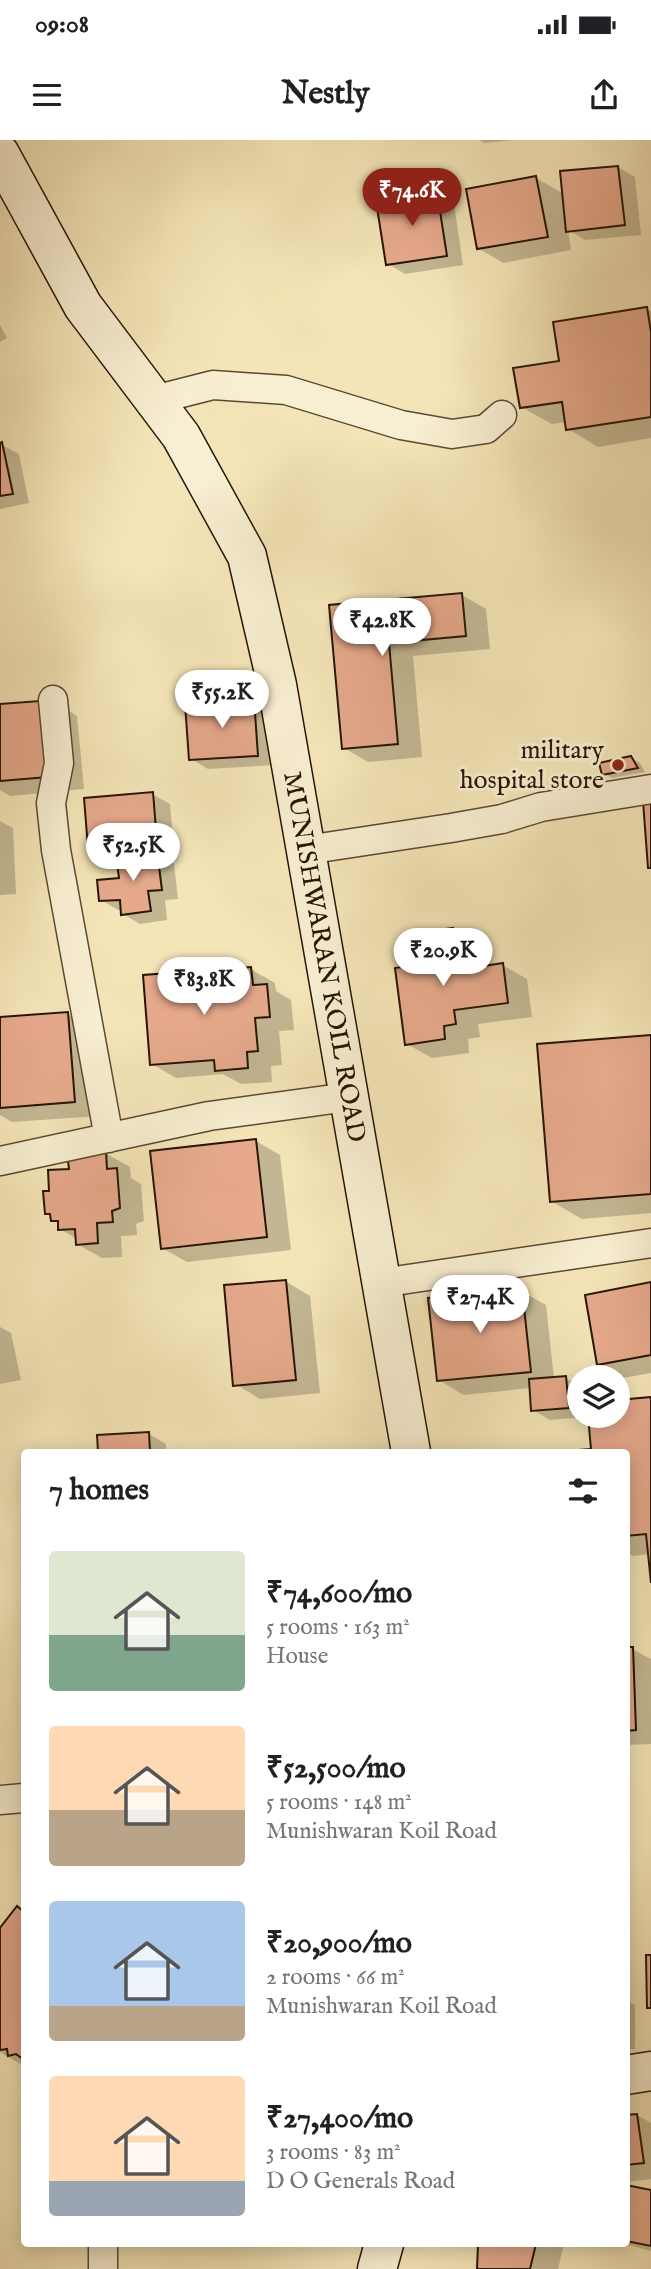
<!DOCTYPE html>
<meta charset="utf-8">
<style>
:root{--surface:#fff;--page:#f2f2f2;--text:#202124;--muted:#757577;--accent:#8f2418}
body{margin:0;font-family:"IM FELL English",serif;background:var(--page);color:var(--text);height:100vh;display:flex;flex-direction:column;font-size:26px;white-space:nowrap}
*{box-sizing:border-box;margin:0}
p{font-size:23px;color:var(--muted)}
.icon{flex:none;width:38px;height:38px;fill:none;stroke:currentColor;stroke-width:2;stroke-linecap:round;stroke-linejoin:round}
.map{position:relative;flex:1;overflow:hidden}
.sheet{position:absolute;left:21px;top:1309px;width:609px;height:798px;display:flex;flex-direction:column;background:var(--surface);border-radius:7px;box-shadow:0 4px 18px #0003}
.sheet>*{flex:none}
.buttons{position:absolute;left:567px;top:1225px;display:grid;gap:14px}
.buttons a{display:grid;place-items:center;width:63px;height:63px;border-radius:50%;background:var(--surface);box-shadow:0 4px 18px #0003;font-size:35px}
.price{position:absolute;translate:-50% -60px;padding:0 16px;border-radius:24px;background:#fff;color:#222;font-size:23px;line-height:46px;filter:drop-shadow(0 2px 4px #0008)}
.price::after{content:'';position:absolute;left:50%;top:42px;width:21px;height:16px;margin-left:-10px;background:inherit;clip-path:polygon(0 0,100% 0,50% 100%)}
.price.current{background:var(--accent);color:#fff}
ul{padding:0;list-style:none}
li{display:flex;align-items:center;gap:21px;height:175px;padding:0 28px}
li span{display:grid;place-items:center;flex:none;width:196px;height:140px;border-radius:7px;color:#555}
li>.icon{margin-inline-start:auto}
span .icon{width:84px;height:84px;fill:#fffc;stroke-width:1}
li b{font-size:30px}
h2{display:flex;justify-content:space-between;align-items:center;height:84px;padding:0 28px;font-size:30px}
.status{display:flex;justify-content:space-between;align-items:center;height:49px;padding:0 35px;background:var(--surface);direction:ltr}
.status svg{height:19px;fill:currentColor}
header{display:flex;justify-content:space-between;align-items:center;height:91px;padding:0 28px;background:var(--surface);font-size:32px;font-weight:700}
.map>svg:first-child{display:block}
.shadow{fill:#0003}
.building{fill:#e6a98c;stroke:#271505;stroke-width:2}
.lines{fill:none;stroke-linecap:round;stroke-linejoin:round}
.street-casing{stroke:#5a4932;stroke-width:31}
.secondary-casing{stroke:#271505;stroke-width:41}
.street{stroke:#f8eed1;stroke-width:28}
.secondary{stroke:#f8eed1;stroke-width:38}
.poi-dot{fill:#8f2418;stroke:#f8eed1;stroke-width:2.5}
.labels{text-anchor:middle;dominant-baseline:central;stroke-width:6;stroke-linejoin:round;paint-order:stroke}
.poi-label{font-size:26px;fill:#271505;stroke:#f8eed1;text-anchor:end}
.street-label{font-size:26px;fill:#271505;stroke:#f8eed1}
</style>
<div class="status"><b>09:08</b><svg viewBox="0 0 49 12"><path d="M0 12V9h3v3zM5 12V6h3v6zM10 12V3h3v9zM15 12V0h3v12zM26 1h20v11H26zM47 4h2v5h-2z"/></svg></div>
<header><svg class="icon" aria-label="menu" viewBox="0 0 24 24"><path d="M4 6h16M4 12h16M4 18h16"/></svg>Nestly<svg class="icon" aria-label="share" viewBox="0 0 24 24"><path d="M12 15V3M7 8l5-5 5 5M5 13v7h14v-7"/></svg></header>
<div class="map">
<svg width="651" height="2129" viewBox="0 0 651 2129">
<rect width="100%" height="100%" fill="#f4e5b8"/>
<filter id="stains"><feTurbulence type="fractalNoise" baseFrequency=".00286" numOctaves="4"/><feColorMatrix values="0 0 0 0 .2 0 0 0 0 .09 0 0 0 0 .02 0 0 0 .5 -.17"/></filter>
<radialGradient id="worn" r=".72"><stop offset=".6" stop-color="#630" stop-opacity="0"/><stop offset="1" stop-color="#630" stop-opacity=".3"/></radialGradient>
<path class="shadow" d="M479 0H513L485 3Z
M618 27 635 37 641 95 585 100 568 90 571 110 503 123 478 108 536 38 564 54Z
M437 54 454 64 463 125 405 134 388 124Z
M646 169 651 171V298L598 307 568 289 567 282 552 284 521 267 561 223Z
M0 185 7 198 0 202Z
M0 304 19 314 29 363 0 369Z
M462 455 486 469 490 509 413 516 422 617 368 622 344 608 331 467Z
M53 561 77 576 84 649 10 656 0 650V583Z
M254 561 271 571 275 625 208 629 191 619Z
M631 618 640 623 645 632 612 638 604 633Z
M152 654 170 664 174 711 156 712 174 723 178 759 165 760 167 780 140 784 123 774V770H118L101 760 121 739 118 716 107 717 89 707Z
M0 681 13 688 16 754 0 755Z
M453 790 477 804 481 828 502 825 527 839 532 877 478 884 480 897 468 899 469 913 432 918 407 904 424 825Z
M250 829 275 843 276 851 291 860 294 890 279 891 282 925 271 926 272 942 241 944 223 934 176 938 152 924Z
M67 874 92 888 99 976 12 982 0 975V879Z
M651 896V1073L582 1079 551 1061Z
M256 1001 280 1015 291 1110 187 1122 162 1108Z
M105 1013 130 1027 131 1038 141 1044 144 1081 136 1084 137 1095 121 1096 122 1117 102 1118 77 1104V1099L60 1089V1085L47 1073 51 1052 71 1030Z
M285 1141 310 1156 320 1253 260 1259 235 1244Z
M651 1144V1233L623 1238 599 1224Z
M521 1151 546 1165 554 1239 565 1238 579 1246V1276L585 1277 550 1280 533 1270 531 1248 463 1255 439 1240Z
M0 1187 11 1193 21 1240 0 1244Z
M651 1259V1429L649 1414 633 1416 626 1412V1312H568L593 1310 590 1276H618V1262Z
M149 1294 166 1304V1312H100L99 1296Z
M626 1509H632L651 1519V1604L626 1605Z
M18 1768 24 1772V1924L22 1925 0 1912V1791Z
M626 1861 635 1865V1909H626Z
M637 1975 651 1983V2039L626 2042V1977Z
M626 2047 651 2052V2111L625 2104Z
M480 2104H564L558 2129H478Z"/>
<path class="building" d="M618 26 625 85 566 92 560 31Z
M536 36 548 97 477 109 466 49Z
M437 52 447 116 386 125 376 61Z
M647 167 651 192V277L566 290 562 262 520 268 513 228 559 221 553 182Z
M2 302 13 354 0 356V303Z
M462 453 466 496 389 503 398 604 342 609 329 465Z
M254 559 258 616 189 620 185 564Z
M53 560 60 636 0 641V564Z
M631 616 638 628 602 635 599 623Z
M153 652 157 702 88 708 84 658Z
M643 661H651V728H648Z
M157 711 162 750 148 751 151 771 121 775 120 760 99 761 97 740 119 738 116 716Z
M453 788 459 830 503 823 508 863 454 870 456 884 444 886 445 899 405 905 395 828 422 824 418 793Z
M251 827 253 845 267 844 270 877 255 878 258 911 247 912 248 928 215 931 214 920 150 925 143 835Z
M68 872 75 962 0 968V877Z
M651 895V1054L550 1062 537 904Z
M256 999 267 1097 161 1109 150 1011Z
M106 1011 107 1029 117 1028 120 1068 112 1071 113 1082 97 1083 98 1103 76 1105 75 1089 58 1090V1081H51L50 1074H45L43 1051H49L48 1030 69 1029 67 1013Z
M286 1140 296 1240 233 1246 224 1145Z
M651 1142V1215L597 1225 585 1155Z
M522 1149 531 1232 437 1241 428 1158Z
M566 1236 569 1268 531 1271 529 1239Z
M651 1257V1443L646 1394 626 1396V1312L566 1311 591 1309 588 1276H618V1260Z
M149 1292 150 1312H98L97 1295Z
M626 1507H633L636 1590 626 1591Z
M17 1766 24 1772V1920L16 1914 8 1916 7 1909 0 1910V1788Z
M646 1815H651V1868H647Z
M637 1974 644 2023 626 2025V1975Z
M626 2045 651 2050V2106L626 2101Z
M478 2104H536L530 2129H477Z"/>
<g class="lines">
<defs>
<path id="street" d="M154 260 213 245 286 250 401 285 452 294 486 289 502 275
M53 560 59 623 51 663 56 710 109 998
M306 710 451 688 502 679 541 667 651 649
M0 1021 209 976 348 957
M381 1143 651 1103
M0 1660 24 1658
M103 2104V2129"/>
<path id="secondary" d="M0 14 83 166 181 296 247 416 277 545 411 1312
M626 1935 651 1931
M377 2129 384 2104"/>
</defs>
<use href="#street" class="street-casing"/>
<use href="#secondary" class="secondary-casing"/>
<use href="#street" class="street"/>
<use href="#secondary" class="secondary"/>
</g>
<circle class="poi-dot" cx="618" cy="625" r="7"/>
<g class="labels">
<g class="poi-label">
<text x="604" y="610">military<tspan x="604" dy="30">hospital store</tspan></text>
</g>
<g class="street-label">
<text transform="translate(324 817) rotate(80)">MUNISHWARAN KOIL ROAD</text>
</g>
</g>
<rect width="100%" height="100%" filter="url(#stains)"/>
<rect width="100%" height="100%" fill="url(#worn)"/>
</svg>
<div class="buttons">
<a><svg class="icon" aria-label="layers" viewBox="0 0 24 24"><path d="M12 4l9 5-9 5-9-5zM3 14l9 5 9-5"/></svg></a>
</div>
<b class="price current" style="left:412px;top:88px">₹74.6K</b>
<b class="price" style="left:382px;top:518px">₹42.8K</b>
<b class="price" style="left:222px;top:590px">₹55.2K</b>
<b class="price" style="left:133px;top:743px">₹52.5K</b>
<b class="price" style="left:443px;top:848px">₹20.9K</b>
<b class="price" style="left:204px;top:877px">₹83.8K</b>
<b class="price" style="left:480px;top:1195px">₹27.4K</b>
<section class="sheet">
<h2>7 homes<svg class="icon" aria-label="filters" viewBox="0 0 24 24"><path d="M4 7h16M4 17h16"/><circle cx="9" cy="7" r="2"/><circle cx="15" cy="17" r="2"/></svg></h2>
<ul>
<li><span style="background:linear-gradient(#dfe7d0 60%,#7fa58c 0)"><svg class="icon" aria-label="home" viewBox="0 0 24 24"><path d="M3 11l9-7 9 7M6 9v11h12V9"/></svg></span><div><b>₹74,600/mo</b><p>5 rooms · 163 m²</p><p>House</p></div></li>
<li><span style="background:linear-gradient(#ffd9b3 60%,#b9a48a 0)"><svg class="icon" aria-label="home" viewBox="0 0 24 24"><path d="M3 11l9-7 9 7M6 9v11h12V9"/></svg></span><div><b>₹52,500/mo</b><p>5 rooms · 148 m²</p><p>Munishwaran Koil Road</p></div></li>
<li><span style="background:linear-gradient(#a9c7e8 75%,#b9a48a 0)"><svg class="icon" aria-label="home" viewBox="0 0 24 24"><path d="M3 11l9-7 9 7M6 9v11h12V9"/></svg></span><div><b>₹20,900/mo</b><p>2 rooms · 66 m²</p><p>Munishwaran Koil Road</p></div></li>
<li><span style="background:linear-gradient(#ffd9b3 75%,#9aa5b1 0)"><svg class="icon" aria-label="home" viewBox="0 0 24 24"><path d="M3 11l9-7 9 7M6 9v11h12V9"/></svg></span><div><b>₹27,400/mo</b><p>3 rooms · 83 m²</p><p>D O Generals Road</p></div></li>
</ul>
</section>
</div>
